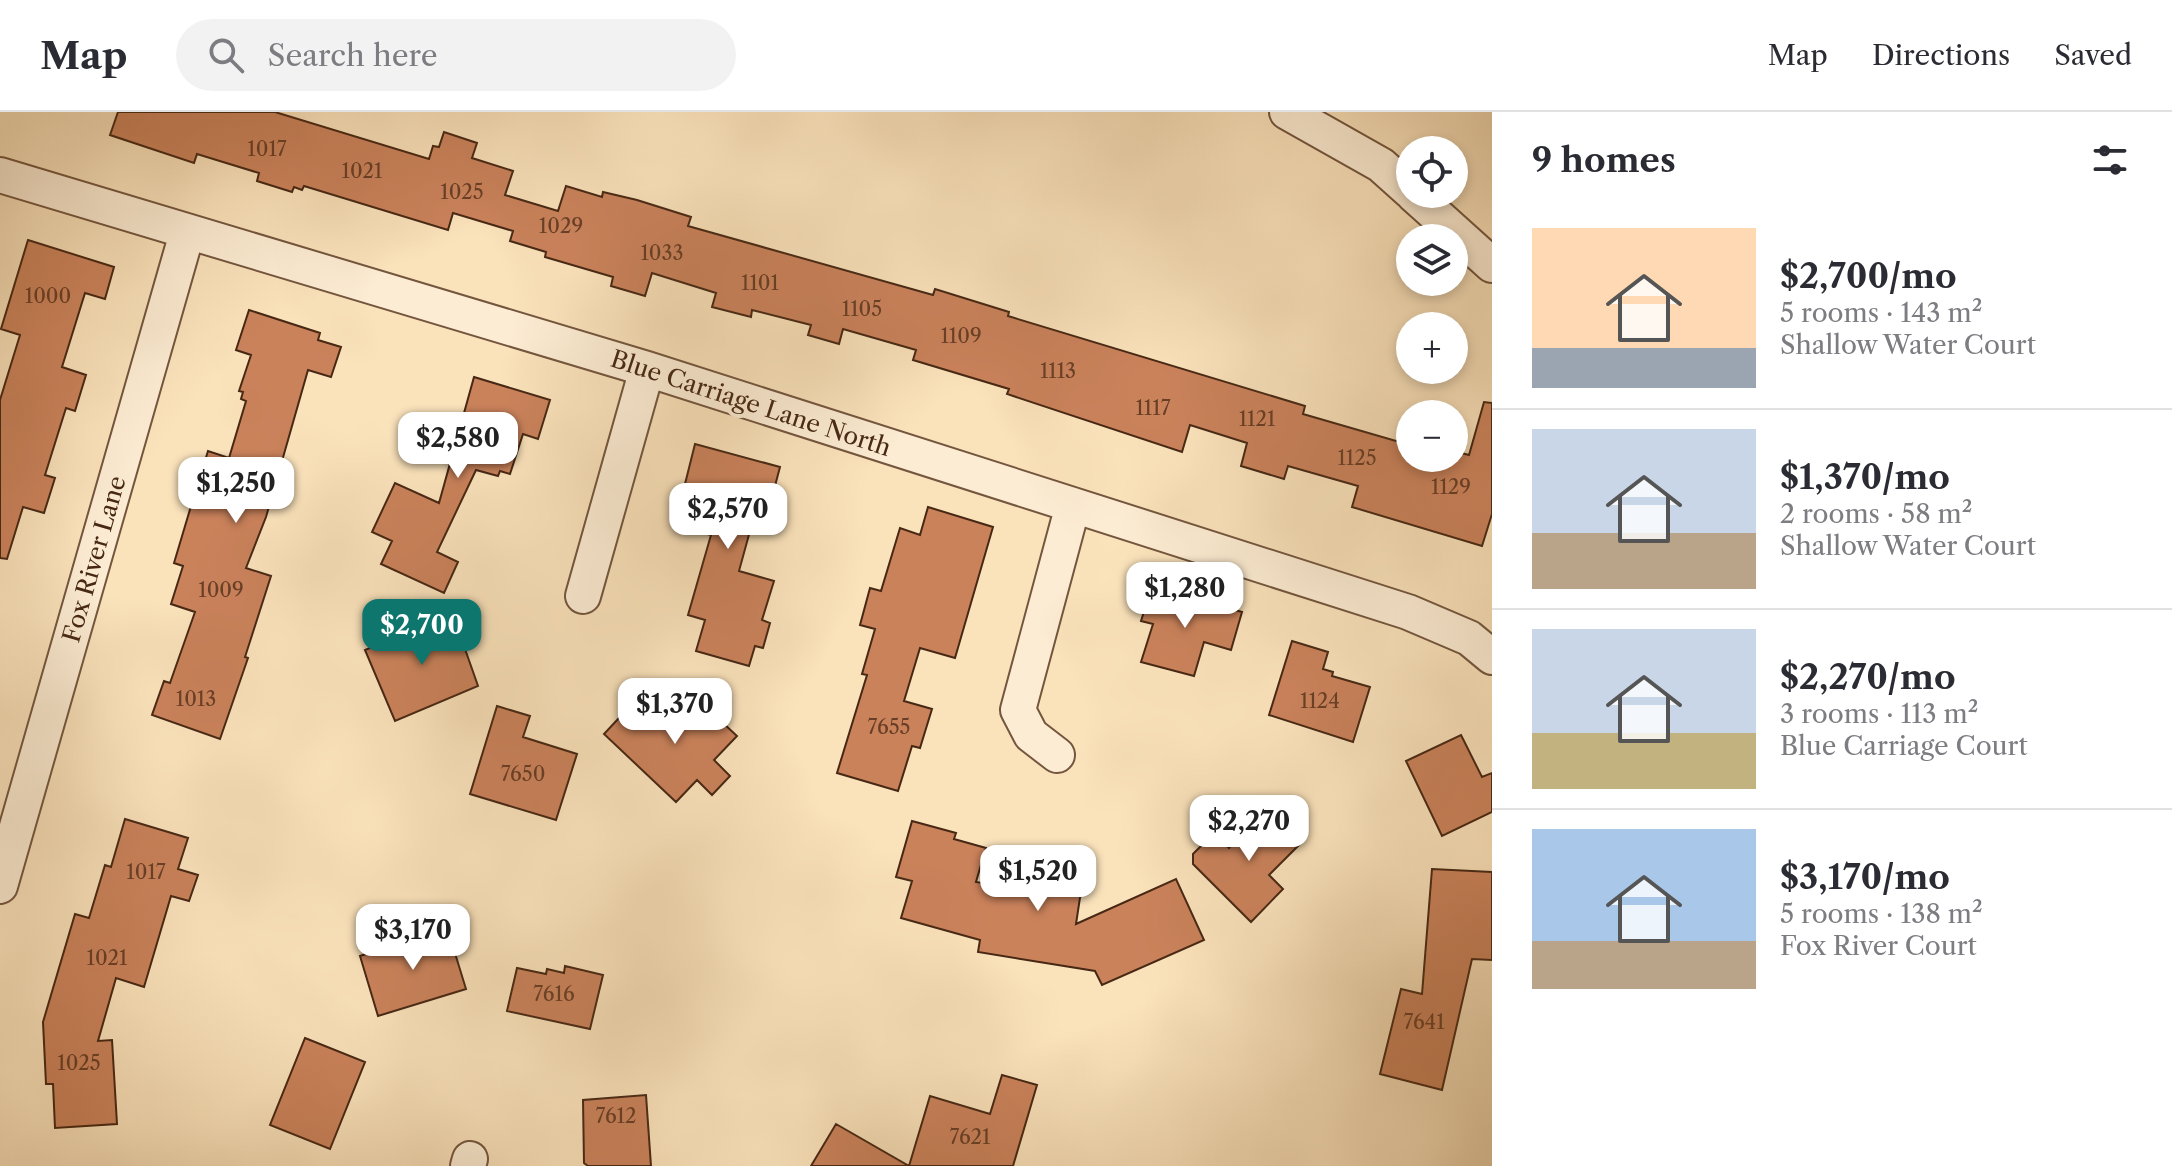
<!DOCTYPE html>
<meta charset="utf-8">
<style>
:root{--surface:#fff;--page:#f2f2f3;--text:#2b2b33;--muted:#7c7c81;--line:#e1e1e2;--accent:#0f766e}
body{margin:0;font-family:"Libre Caslon Text",serif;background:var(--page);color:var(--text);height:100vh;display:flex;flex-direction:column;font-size:30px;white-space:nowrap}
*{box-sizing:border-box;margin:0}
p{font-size:26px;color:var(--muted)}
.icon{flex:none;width:44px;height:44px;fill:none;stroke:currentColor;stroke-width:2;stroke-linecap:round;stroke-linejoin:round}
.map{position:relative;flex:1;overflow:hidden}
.panel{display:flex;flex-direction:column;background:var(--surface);width:680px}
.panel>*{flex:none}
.buttons{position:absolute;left:1396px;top:24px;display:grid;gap:16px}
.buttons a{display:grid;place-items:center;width:72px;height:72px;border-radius:50%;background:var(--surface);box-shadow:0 4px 12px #0003;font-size:40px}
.price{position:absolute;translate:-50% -68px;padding:0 18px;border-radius:16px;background:#fff;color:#222;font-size:26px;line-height:52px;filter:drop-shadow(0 2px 4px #0008)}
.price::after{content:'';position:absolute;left:50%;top:48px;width:24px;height:18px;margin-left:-12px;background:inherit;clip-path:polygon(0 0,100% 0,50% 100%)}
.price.selected{background:var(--accent);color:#fff}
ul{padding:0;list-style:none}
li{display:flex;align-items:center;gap:24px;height:200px;padding:0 40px}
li+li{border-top:2px solid var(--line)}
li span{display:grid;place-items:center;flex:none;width:224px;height:160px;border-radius:0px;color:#555}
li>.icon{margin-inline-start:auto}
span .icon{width:96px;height:96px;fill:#fffc;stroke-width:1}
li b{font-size:34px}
h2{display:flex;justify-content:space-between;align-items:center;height:96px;padding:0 40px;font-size:34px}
header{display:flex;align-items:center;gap:48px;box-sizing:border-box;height:112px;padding:0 40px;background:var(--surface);border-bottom:2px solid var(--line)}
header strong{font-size:38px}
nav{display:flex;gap:44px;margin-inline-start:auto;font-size:28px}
.search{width:560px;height:72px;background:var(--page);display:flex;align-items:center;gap:20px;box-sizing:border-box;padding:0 28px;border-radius:44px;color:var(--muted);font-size:30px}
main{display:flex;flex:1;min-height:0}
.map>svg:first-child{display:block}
.building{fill:#ca825b;stroke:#472814;stroke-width:2}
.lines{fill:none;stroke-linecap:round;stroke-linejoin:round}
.minor-casing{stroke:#74563e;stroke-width:38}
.minor{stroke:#fcecd3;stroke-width:34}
.labels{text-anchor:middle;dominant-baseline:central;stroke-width:8;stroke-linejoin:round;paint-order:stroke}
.number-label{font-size:20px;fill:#683e26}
.street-label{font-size:24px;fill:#472814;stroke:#fcecd3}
</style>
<header>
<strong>Map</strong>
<div class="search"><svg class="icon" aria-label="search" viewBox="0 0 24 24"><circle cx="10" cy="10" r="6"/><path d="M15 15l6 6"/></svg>Search here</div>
<nav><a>Map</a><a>Directions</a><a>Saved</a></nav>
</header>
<main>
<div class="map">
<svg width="1492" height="1054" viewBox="0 0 1492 1054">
<rect width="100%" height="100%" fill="#fae2bb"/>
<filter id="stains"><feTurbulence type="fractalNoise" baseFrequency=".0025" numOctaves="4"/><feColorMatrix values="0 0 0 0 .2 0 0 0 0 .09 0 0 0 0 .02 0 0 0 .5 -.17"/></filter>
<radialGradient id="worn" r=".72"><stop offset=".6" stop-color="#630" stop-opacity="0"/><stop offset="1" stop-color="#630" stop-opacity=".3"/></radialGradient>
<path class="building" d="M118 0H275L429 47 433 34 439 35 444 20 477 31 472 46 513 59 505 83 558 99 566 74 602 85 603 80 637 88 691 105 688 114 933 183 935 177 1009 200 1008 204 1305 294 1303 302 1410 333V346H1454V339L1469 343 1484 290 1492 291V402L1482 434 1352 395 1358 374 1288 354 1284 367 1241 354 1247 331 1190 313 1182 340 1007 282 1009 277 913 248 916 238 843 217 839 232 808 223 811 213 752 198 751 205 712 195 716 181 652 161 645 184 611 174 613 165 545 145 546 140 510 129 513 119 453 101 448 118 304 74 302 78 294 75 292 80 257 69 259 61 197 42 194 51 110 23Z
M28 128 114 155 105 187 85 181 62 255 86 263 75 299 66 296 45 363 55 366 44 401 23 395 7 447 0 446V288L20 223 1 217Z
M249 198 320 221 318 228 341 235 331 265 308 258 266 405 246 456 271 464 245 545 248 546 220 627 152 603 164 569 170 571 195 500 171 492 183 454 174 451 194 384 208 339 229 346 246 289 241 287 243 280 239 279 251 243 236 238Z
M474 265 550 288 538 327 523 322 510 362 500 359 498 364 476 358 437 440 458 450 444 481 381 452 392 429 372 420 395 371 439 391Z
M695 332 780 355 771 389 759 386 739 459 774 469 762 508 770 511 763 536 755 534 749 554 696 539 705 508 688 503 711 423 682 415 693 374 685 372Z
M928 395 993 415 955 546 920 536 904 589 932 597 920 636 912 634 898 679 837 661 867 563 862 562 875 517 860 513 870 476 881 479 900 416 920 423Z
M1152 474 1242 500 1231 538 1204 530 1194 564 1141 550 1153 512 1141 509Z
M452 500 478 574 395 609 365 538Z
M1292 529 1328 540 1323 557 1333 560 1332 564 1370 575 1353 630 1269 603Z
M692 582 737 624 714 648 730 664 712 683 697 668 676 690 604 622 633 591 653 610 663 600 669 606Z
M497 594 530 604 523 625 577 642 556 708 470 682Z
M1461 623 1482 665 1492 661V700L1442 724 1406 649Z
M1269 695 1303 729 1269 763 1283 777 1251 810 1193 752V742L1214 721 1229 736Z
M125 707 188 726 178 757 198 763 189 789 171 784 144 875 116 866 98 929 112 928 117 1012 55 1016 53 972H46L43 910 75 802 89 806 105 753 111 755Z
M912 709 956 721 954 727 986 736 976 770 1040 780 1041 773 1081 779 1076 812 1176 767 1204 828 1102 873 1095 859 978 840 980 828 901 806 912 769 896 765Z
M1432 757 1492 760V848L1472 847 1442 978 1380 962 1401 877 1422 882Z
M447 815 466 877 378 904 360 844Z
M565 854 603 863 590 917 507 899 517 856 546 862 547 857 564 861Z
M305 926 365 950 330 1037 270 1013Z
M1002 963 1037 973 1013 1054H909L930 984 990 1002Z
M646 983 651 1054H588L584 1051 583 988Z
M836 1012 909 1054H811Z"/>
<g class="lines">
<defs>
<path id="minor" d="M1287 0 1381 53 1410 79
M0 63 647 257 1408 500 1469 526 1492 545
M1413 82 1492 153
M583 484 647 257
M1057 643 1031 623 1018 598 1073 393
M0 774 187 121
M468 1054 470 1047"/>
</defs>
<use href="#minor" class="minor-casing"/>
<use href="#minor" class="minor"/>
</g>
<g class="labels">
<g class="number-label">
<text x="267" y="37">1017</text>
<text x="362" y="59">1021</text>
<text x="462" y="80">1025</text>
<text x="561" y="114">1029</text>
<text x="662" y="141">1033</text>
<text x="760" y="171">1101</text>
<text x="48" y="184">1000</text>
<text x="862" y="197">1105</text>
<text x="961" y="224">1109</text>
<text x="1058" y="259">1113</text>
<text x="1153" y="296">1117</text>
<text x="1257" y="307">1121</text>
<text x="1357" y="346">1125</text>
<text x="1451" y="375">1129</text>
<text x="221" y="478">1009</text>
<text x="196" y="587">1013</text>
<text x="1320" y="589">1124</text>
<text x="889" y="615">7655</text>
<text x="523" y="662">7650</text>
<text x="146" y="760">1017</text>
<text x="107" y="846">1021</text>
<text x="554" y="882">7616</text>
<text x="1424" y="910">7641</text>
<text x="79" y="951">1025</text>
<text x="616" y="1004">7612</text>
<text x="970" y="1025">7621</text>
</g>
<g class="street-label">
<text transform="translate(751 291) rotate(18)">Blue Carriage Lane North</text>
<text transform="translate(94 447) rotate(-74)">Fox River Lane</text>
</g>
</g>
<rect width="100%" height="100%" filter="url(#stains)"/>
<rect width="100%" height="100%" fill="url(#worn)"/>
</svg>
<div class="buttons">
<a><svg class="icon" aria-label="locate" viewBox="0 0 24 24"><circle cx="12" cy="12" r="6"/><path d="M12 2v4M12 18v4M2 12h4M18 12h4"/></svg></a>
<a><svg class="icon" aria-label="layers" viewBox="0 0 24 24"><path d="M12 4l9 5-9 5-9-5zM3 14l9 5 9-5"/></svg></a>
<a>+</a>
<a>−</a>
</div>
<b class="price" style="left:458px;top:368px">$2,580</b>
<b class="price" style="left:236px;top:413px">$1,250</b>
<b class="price" style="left:728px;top:439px">$2,570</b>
<b class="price" style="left:1185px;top:518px">$1,280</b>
<b class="price selected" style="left:422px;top:555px">$2,700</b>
<b class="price" style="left:675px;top:634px">$1,370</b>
<b class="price" style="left:1249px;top:751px">$2,270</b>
<b class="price" style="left:1038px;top:801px">$1,520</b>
<b class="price" style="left:413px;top:860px">$3,170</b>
</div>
<section class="panel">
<h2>9 homes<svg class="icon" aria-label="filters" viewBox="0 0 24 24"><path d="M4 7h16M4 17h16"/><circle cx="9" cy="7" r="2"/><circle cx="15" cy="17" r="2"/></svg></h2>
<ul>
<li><span style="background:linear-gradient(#ffd9b3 75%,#9aa5b1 0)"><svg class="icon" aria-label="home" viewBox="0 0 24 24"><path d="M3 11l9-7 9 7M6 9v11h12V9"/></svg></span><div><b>$2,700/mo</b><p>5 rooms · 143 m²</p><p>Shallow Water Court</p></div></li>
<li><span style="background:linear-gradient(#c9d6e8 65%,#b9a48a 0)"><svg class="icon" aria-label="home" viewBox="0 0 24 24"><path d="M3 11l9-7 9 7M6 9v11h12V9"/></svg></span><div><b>$1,370/mo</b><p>2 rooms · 58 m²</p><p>Shallow Water Court</p></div></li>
<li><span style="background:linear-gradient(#c9d6e8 65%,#c2b280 0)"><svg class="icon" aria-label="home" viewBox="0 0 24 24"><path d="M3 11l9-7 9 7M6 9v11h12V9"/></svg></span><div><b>$2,270/mo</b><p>3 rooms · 113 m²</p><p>Blue Carriage Court</p></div></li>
<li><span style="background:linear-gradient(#a9c7e8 70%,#b9a48a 0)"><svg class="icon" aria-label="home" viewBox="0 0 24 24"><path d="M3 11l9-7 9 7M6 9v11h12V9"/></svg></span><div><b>$3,170/mo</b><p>5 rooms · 138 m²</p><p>Fox River Court</p></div></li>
</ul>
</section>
</main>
